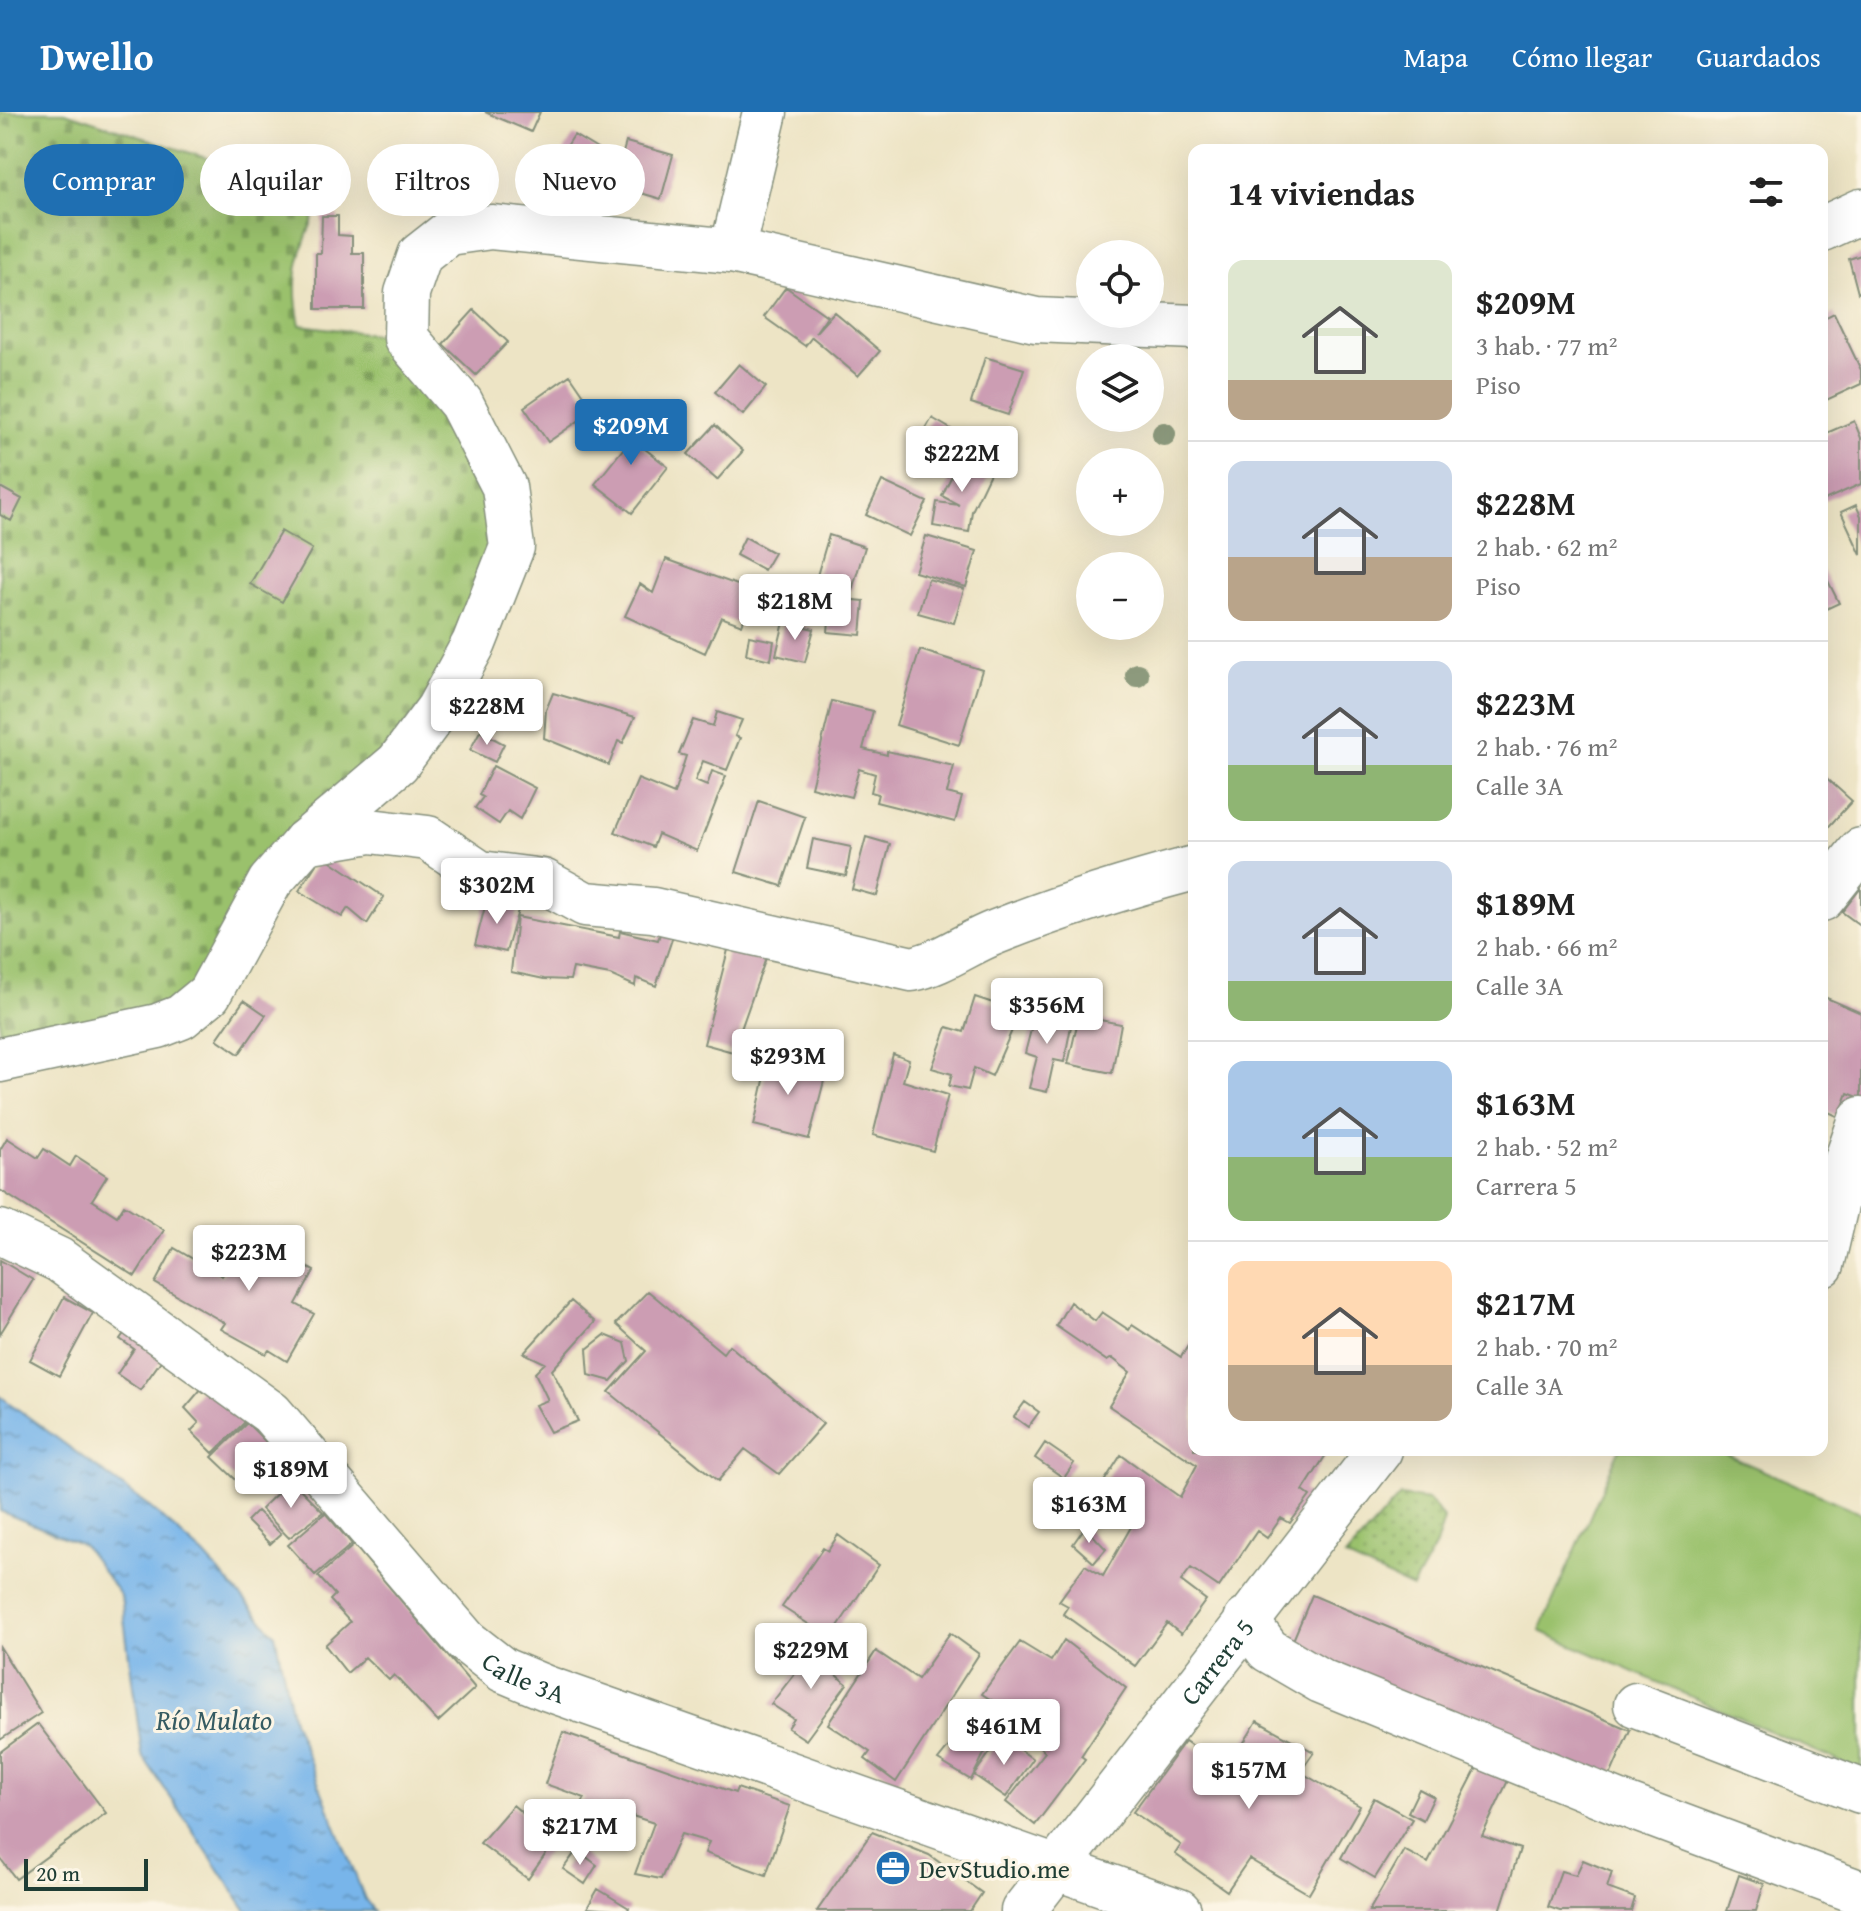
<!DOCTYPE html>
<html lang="es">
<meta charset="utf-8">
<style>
:root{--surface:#fff;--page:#f2f2f2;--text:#222;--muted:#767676;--line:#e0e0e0;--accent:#1f6fb2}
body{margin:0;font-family:"Gentium Book Plus",serif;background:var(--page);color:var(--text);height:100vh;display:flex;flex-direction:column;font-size:30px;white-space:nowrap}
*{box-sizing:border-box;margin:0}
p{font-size:26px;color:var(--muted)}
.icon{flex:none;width:44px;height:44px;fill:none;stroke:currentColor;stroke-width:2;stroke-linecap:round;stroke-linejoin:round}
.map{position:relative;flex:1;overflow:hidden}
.drawer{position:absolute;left:1188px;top:32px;width:640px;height:1312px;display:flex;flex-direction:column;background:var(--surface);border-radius:16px;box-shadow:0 8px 32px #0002}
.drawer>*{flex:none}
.top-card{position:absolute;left:24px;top:32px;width:760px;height:72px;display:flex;gap:16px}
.tools{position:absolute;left:1076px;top:128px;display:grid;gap:16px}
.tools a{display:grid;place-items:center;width:88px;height:88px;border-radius:50%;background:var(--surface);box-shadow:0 8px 32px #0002;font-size:40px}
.scale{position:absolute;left:24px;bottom:20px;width:124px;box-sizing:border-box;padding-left:8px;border:4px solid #1f3d34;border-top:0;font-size:22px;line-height:28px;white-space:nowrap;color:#1f3d34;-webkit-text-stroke:6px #fcf5e5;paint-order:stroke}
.price{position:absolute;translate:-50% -68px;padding:0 18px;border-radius:8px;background:#fff;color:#222;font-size:26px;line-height:52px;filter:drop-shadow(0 2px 4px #0008)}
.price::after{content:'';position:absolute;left:50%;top:48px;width:24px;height:18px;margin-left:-12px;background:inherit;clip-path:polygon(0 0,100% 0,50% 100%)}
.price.on{background:var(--accent);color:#fff}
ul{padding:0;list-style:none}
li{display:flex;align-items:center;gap:24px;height:200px;padding:0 40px}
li+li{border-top:2px solid var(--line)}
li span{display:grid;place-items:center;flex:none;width:224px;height:160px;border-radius:16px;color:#555}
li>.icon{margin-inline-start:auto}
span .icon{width:96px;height:96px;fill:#fffc;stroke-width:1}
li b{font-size:34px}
h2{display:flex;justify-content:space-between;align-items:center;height:96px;padding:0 40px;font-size:34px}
.pill{padding:0 28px;border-radius:36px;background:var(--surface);box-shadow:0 8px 32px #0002;font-size:28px;line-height:72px}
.pill.on{background:var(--accent);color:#fff}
header{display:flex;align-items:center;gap:48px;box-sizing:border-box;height:112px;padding:0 40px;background:var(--accent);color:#fff}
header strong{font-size:38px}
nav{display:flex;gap:44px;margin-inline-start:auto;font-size:28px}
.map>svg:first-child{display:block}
.grass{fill:url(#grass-dots);stroke:#5c7f50;stroke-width:2}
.cemetery{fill:url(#cemetery-stones);stroke:#5c7f50;stroke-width:2}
.garden{fill:#9ac16c;stroke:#5c7f50;stroke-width:2}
.water{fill:url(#water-ripples);stroke:#4c798f;stroke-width:2}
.building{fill:#cc9db3}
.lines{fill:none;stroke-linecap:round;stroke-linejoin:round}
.minor-casing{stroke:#86907c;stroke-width:47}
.minor{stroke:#fff;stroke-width:44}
.tree{fill:#8d9a7d}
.labels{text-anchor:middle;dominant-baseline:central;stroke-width:6;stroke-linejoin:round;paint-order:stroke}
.street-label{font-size:26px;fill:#1f3d34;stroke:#fcf5e5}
.poi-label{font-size:26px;fill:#1f3d34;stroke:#fcf5e5;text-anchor:start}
.water-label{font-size:28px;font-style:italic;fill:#355b62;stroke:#fcf5e5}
</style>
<header>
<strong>Dwello</strong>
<nav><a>Mapa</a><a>Cómo llegar</a><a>Guardados</a></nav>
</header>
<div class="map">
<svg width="1861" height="1799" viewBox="0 0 1861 1799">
<defs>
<pattern id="grass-dots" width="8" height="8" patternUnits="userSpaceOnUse" patternTransform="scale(2)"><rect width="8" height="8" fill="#9ac16c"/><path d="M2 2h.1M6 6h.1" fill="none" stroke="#7d9e5a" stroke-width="1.8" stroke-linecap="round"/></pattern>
<pattern id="cemetery-stones" width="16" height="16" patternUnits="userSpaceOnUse" patternTransform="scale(2)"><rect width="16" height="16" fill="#9ac16c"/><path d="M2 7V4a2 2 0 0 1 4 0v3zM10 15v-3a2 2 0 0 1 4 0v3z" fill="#7d9e5a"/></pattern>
<pattern id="water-ripples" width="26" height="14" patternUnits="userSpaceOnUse" patternTransform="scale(2)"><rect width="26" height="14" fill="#78b5ea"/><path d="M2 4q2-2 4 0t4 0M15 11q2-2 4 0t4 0" fill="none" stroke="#6294be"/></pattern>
</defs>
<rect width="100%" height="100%" fill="#fcf5e5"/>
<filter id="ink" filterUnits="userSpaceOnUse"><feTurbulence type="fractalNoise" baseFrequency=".0125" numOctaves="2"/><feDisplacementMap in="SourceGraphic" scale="16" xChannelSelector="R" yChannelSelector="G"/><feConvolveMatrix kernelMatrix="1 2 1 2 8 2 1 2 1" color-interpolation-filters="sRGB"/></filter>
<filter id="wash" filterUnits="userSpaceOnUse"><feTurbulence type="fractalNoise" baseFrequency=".006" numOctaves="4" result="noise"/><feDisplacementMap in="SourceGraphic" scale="32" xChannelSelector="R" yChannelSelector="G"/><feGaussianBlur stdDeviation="1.8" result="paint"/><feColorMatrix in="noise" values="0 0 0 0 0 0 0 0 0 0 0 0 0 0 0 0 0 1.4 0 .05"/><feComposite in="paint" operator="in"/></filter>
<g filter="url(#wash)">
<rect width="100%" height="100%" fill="#ede4c5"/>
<path class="grass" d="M1400 1384 1428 1388 1444 1407 1436 1433 1412 1476 1345 1445Z"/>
<path class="cemetery" d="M0 0H65L322 84C303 135 288 157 300 213L406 226 504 375 474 531 305 730 209 882 0 948Z"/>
<path class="garden" d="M1619 1338H1716L1861 1401V1659L1540 1519Z"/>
<path class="water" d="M0 1284 146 1392 204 1443 275 1522 293 1608 365 1787 374 1799H247L142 1643 121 1484 83 1433 0 1399Z"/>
<g id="blocks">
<path class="building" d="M485 0H540L531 20Z
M574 23 617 49 596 82 553 56Z
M626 30 673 43 661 87 614 73Z
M322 104H338V123L352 124V141H364V197H316V141H321Z
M1861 143V180L1858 181 1849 147Z
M786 175 827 204 815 221 834 200 880 239 858 264 812 225 805 234 764 205Z
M474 198 508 230 476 263 443 232Z
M1834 201 1861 258V272L1822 290V207Z
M985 245 1024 257 1008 303 971 291Z
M739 252 766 275 743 303 715 280Z
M570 263 594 298 548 330 524 295Z
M624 299 642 311 631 326 668 355 632 401 595 372 627 332 609 319Z
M932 306 968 327 947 364 910 344Z
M1854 309 1861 326V372L1822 389V323Z
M715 313 743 339 717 368 688 342Z
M963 340 993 355 972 399 969 420 933 414 937 390 959 393 942 384Z
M882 369 927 390 910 424 866 403Z
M0 375 22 387 11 409 0 403Z
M1856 393 1861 404V443L1841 400Z
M281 419 312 437 282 490 250 472Z
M829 423 865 435 852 478 816 467Z
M926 424 977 439 966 475 915 460Z
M745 425 774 441 764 458 736 443Z
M666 447 754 479 742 513 721 505 705 541 625 504 640 472 653 481Z
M1822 457 1839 491 1822 499Z
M928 467 964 477 954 511 918 501Z
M831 486 864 489 861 523 828 520Z
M784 510 814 517 805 550 776 543Z
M749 524 774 529 771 548 746 542Z
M920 538 982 558 959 633 896 613Z
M553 581 635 605 623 631 618 629 609 653 544 626 546 598Z
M832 589 873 599 863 637 887 643V639L954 654 947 681 962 685 955 710 876 690 878 682 871 680 875 662 859 657 851 685 811 675Z
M717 600 742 608 735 624 740 626 727 658 703 649 695 669 707 674 712 659 726 664 697 739 658 722 653 735 615 720 638 667 674 682 686 644 679 642 693 608 713 614Z
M480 619 504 632 495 650 470 638Z
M493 654 535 676 520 707 508 699 499 712 475 696 483 685 479 683Z
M1822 662 1852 689 1822 722Z
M759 689 805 705 782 774 736 760Z
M866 725 890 732 877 784 852 777Z
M813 727 851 735 846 764 807 756Z
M322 743 384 785 367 812 348 796 342 805 299 779Z
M1861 776V814L1842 800Z
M487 787 519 795 506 840 475 833Z
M517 805 619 825 620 819 658 828 661 819 673 824 656 874 636 866 635 874 610 863 573 856 570 868 544 867 511 860Z
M730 830 767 843 733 940 704 932Z
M1822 884 1861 901V986L1848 981 1839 1005 1822 997Z
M975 885 1020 900 992 964 974 956 968 978 949 974 952 962 932 956 947 915 964 920Z
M244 888 266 903 239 942 217 927Z
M1036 898 1072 909 1064 950 1054 948 1047 980 1029 976 1037 945 1025 941Z
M1079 904 1121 912 1112 961 1068 952Z
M772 933 790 937 787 955 825 965 809 1027 754 1013Z
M893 942 909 948 903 969 948 983 933 1039 873 1023Z
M7 1026 38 1046 44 1037 70 1054 76 1044 107 1064 92 1088 117 1104 124 1093 164 1118 135 1164 0 1078V1038Z
M278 1120 301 1133 293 1148 314 1159 296 1192 314 1202 287 1249 269 1238 266 1242 221 1217 225 1211 155 1171 174 1136 222 1164 230 1151 234 1153 251 1126 268 1136Z
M0 1148 33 1168 0 1222Z
M648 1179 723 1241 729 1233 823 1312 779 1362 745 1337 718 1369 609 1280 646 1239 616 1212Z
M64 1185 93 1201 59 1264 30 1248Z
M571 1189 595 1210 552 1258 578 1309 550 1320 535 1293 548 1288 535 1261 545 1251 524 1241Z
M1070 1190 1095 1209 1102 1200 1129 1218 1132 1213 1181 1245 1194 1224V1338H1329L1303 1379 1310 1384 1290 1411 1281 1406 1267 1426 1257 1419 1219 1475 1191 1456 1181 1469 1206 1488 1181 1522 1167 1511 1135 1554 1063 1502 1068 1494 1059 1489 1085 1453 1103 1464 1131 1415 1093 1387 1121 1343 1180 1385 1197 1353 1109 1294 1130 1260 1112 1246 1107 1249 1056 1214Z
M131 1212 168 1239 140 1278 117 1262 134 1237 120 1227Z
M605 1223 625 1231 629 1249 611 1269 589 1263 587 1237Z
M208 1269 247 1308 213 1341 191 1319 199 1311 185 1296Z
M1025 1290 1039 1300 1028 1315 1014 1305Z
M247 1311 283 1347 262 1369 249 1356 236 1368 212 1345Z
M1045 1331 1074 1351 1064 1366 1035 1346Z
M291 1368 323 1400 289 1426 261 1397Z
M1070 1377 1088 1393 1079 1404 1060 1390Z
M257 1399 281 1422 270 1432 247 1409Z
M325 1401 352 1432 315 1463 288 1433Z
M1085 1415 1106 1437 1094 1451 1073 1432Z
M838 1423 879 1453 830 1526 782 1495 823 1436 828 1439Z
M354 1433 475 1576 438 1610 394 1563 389 1568 365 1545 347 1561 325 1533 350 1510 330 1488 335 1483 318 1464Z
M1312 1483 1630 1618 1603 1680 1286 1545Z
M950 1521 979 1542 896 1670 865 1647 870 1640 828 1612 876 1539 918 1567Z
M822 1526 835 1536 827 1548 834 1555 831 1559 847 1572 806 1628 788 1616 794 1607 771 1592Z
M1064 1528 1126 1576 1081 1644 1085 1647 1035 1713 1006 1690 1045 1640 1036 1631 1042 1620 982 1582 1020 1530 1051 1549Z
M0 1535 41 1601 0 1628Z
M1257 1609 1314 1640 1300 1660 1360 1694 1309 1782 1249 1747 1227 1779 1175 1742 1181 1733 1133 1700 1185 1629 1227 1658Z
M38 1612 106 1701 16 1767 0 1746V1640Z
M563 1620 735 1681 737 1676 790 1694 766 1763 705 1741 709 1730 681 1722 661 1767 635 1762 654 1711 611 1697 598 1735 563 1723 585 1686 545 1672Z
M958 1623 985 1640 971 1668 938 1648Z
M1001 1625 1033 1647 1006 1685 974 1663Z
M1483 1644 1512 1660 1482 1724 1520 1737 1500 1799H1369L1404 1738 1428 1751Z
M1419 1677 1434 1685 1423 1708 1408 1700Z
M1374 1686 1412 1707 1375 1766 1341 1746Z
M513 1693 555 1729 528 1767 480 1731Z
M872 1720 929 1743 982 1781 970 1799H817Z
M577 1738 597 1753 585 1772 563 1757Z
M1583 1748 1612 1760 1607 1776 1635 1786 1631 1799H1560L1548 1795 1561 1759 1576 1763Z
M1739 1763 1764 1772 1756 1799H1727Z
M598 1777 629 1796 627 1799 587 1796Z"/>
</g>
</g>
<g filter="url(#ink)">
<use href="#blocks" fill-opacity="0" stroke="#86907c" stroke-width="2"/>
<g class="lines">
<defs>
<g id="minor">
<path d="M1822 117 1861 99"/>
<path d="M732 139 765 0"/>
<path d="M305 730 370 719 428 726 480 761 543 769 585 792 653 798 912 857C942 851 967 831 996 820 1061 794 1126 774 1194 756"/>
<path d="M1822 787 1861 738"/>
<path d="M0 948 158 914 181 905 209 882 270 770 305 730 398 651 438 597 474 531 512 435 504 375 461 291 406 226 407 181 420 143 448 121 491 115 732 139 1036 208 1194 215"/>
<path id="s1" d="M0 1120 59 1148 271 1301 466 1529 503 1558 546 1576 1179 1799"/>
<path d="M1822 1153 1846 1050 1861 1007"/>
<path d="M1246 1508 1268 1538 1321 1569 1620 1691 1861 1781"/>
<path d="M1636 1593 1861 1679"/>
<path id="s2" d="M1023 1799 1380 1338"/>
</g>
</defs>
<use href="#minor" class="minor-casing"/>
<use href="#minor" class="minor"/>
</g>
<g class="tree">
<circle cx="1164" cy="322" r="12"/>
<circle cx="1137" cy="563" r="12"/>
</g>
</g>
<defs>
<symbol id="office-disc" viewBox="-11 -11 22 22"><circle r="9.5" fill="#1f6fb2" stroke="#fcf5e5"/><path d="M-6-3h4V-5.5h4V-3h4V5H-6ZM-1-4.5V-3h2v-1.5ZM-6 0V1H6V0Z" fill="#fff"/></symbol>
</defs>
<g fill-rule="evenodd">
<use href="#office-disc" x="873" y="1736" width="40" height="40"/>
</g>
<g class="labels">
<g class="street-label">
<text stroke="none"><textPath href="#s2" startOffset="316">Carrera 5</textPath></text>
<text stroke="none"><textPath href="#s1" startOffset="696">Calle 3A</textPath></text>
</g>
<g class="poi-label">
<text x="919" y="1756">DevStudio.me</text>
</g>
<g class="water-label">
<text x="214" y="1607">Río Mulato</text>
</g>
</g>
</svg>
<div class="tools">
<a><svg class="icon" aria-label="locate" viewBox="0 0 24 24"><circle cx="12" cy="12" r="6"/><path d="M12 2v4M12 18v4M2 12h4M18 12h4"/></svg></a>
<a><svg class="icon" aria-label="layers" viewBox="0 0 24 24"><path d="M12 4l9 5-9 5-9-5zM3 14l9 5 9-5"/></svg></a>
<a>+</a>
<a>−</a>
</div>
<div class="scale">20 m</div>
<b class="price on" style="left:631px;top:355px">$209M</b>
<b class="price" style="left:962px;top:382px">$222M</b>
<b class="price" style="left:795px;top:530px">$218M</b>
<b class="price" style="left:487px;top:635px">$228M</b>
<b class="price" style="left:497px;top:814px">$302M</b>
<b class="price" style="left:1047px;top:934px">$356M</b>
<b class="price" style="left:788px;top:985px">$293M</b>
<b class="price" style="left:249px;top:1181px">$223M</b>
<b class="price" style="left:291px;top:1398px">$189M</b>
<b class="price" style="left:1089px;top:1433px">$163M</b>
<b class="price" style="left:811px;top:1579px">$229M</b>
<b class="price" style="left:1004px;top:1655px">$461M</b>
<b class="price" style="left:1249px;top:1699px">$157M</b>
<b class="price" style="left:580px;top:1755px">$217M</b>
<div class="top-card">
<a class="pill on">Comprar</a>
<a class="pill">Alquilar</a>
<a class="pill">Filtros</a>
<a class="pill">Nuevo</a>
</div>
<section class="drawer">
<h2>14 viviendas<svg class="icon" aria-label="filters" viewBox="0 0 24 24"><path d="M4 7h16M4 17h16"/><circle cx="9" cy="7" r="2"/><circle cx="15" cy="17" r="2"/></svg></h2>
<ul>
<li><span style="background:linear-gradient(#dfe7d0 75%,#b9a48a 0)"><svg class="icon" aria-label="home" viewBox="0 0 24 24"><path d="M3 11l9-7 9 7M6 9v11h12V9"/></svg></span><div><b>$209M</b><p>3 hab. · 77 m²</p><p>Piso</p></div></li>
<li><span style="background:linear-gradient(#c9d6e8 60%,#b9a48a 0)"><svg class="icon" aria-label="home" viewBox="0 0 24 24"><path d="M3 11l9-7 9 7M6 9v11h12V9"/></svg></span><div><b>$228M</b><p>2 hab. · 62 m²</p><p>Piso</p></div></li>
<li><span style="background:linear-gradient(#c9d6e8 65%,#8fb573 0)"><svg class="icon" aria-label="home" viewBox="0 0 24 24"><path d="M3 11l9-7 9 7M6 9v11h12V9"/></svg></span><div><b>$223M</b><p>2 hab. · 76 m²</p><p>Calle 3A</p></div></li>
<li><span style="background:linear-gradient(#c9d6e8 75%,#8fb573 0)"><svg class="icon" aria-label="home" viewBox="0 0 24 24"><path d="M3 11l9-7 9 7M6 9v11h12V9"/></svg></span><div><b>$189M</b><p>2 hab. · 66 m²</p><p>Calle 3A</p></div></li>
<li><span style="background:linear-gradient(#a9c7e8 60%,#8fb573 0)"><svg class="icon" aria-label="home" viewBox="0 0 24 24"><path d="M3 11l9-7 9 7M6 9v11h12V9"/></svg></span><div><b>$163M</b><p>2 hab. · 52 m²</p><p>Carrera 5</p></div></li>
<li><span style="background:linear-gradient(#ffd9b3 65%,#b9a48a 0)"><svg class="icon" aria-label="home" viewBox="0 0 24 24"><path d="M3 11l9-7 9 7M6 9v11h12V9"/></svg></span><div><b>$217M</b><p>2 hab. · 70 m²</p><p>Calle 3A</p></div></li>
</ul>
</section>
</div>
